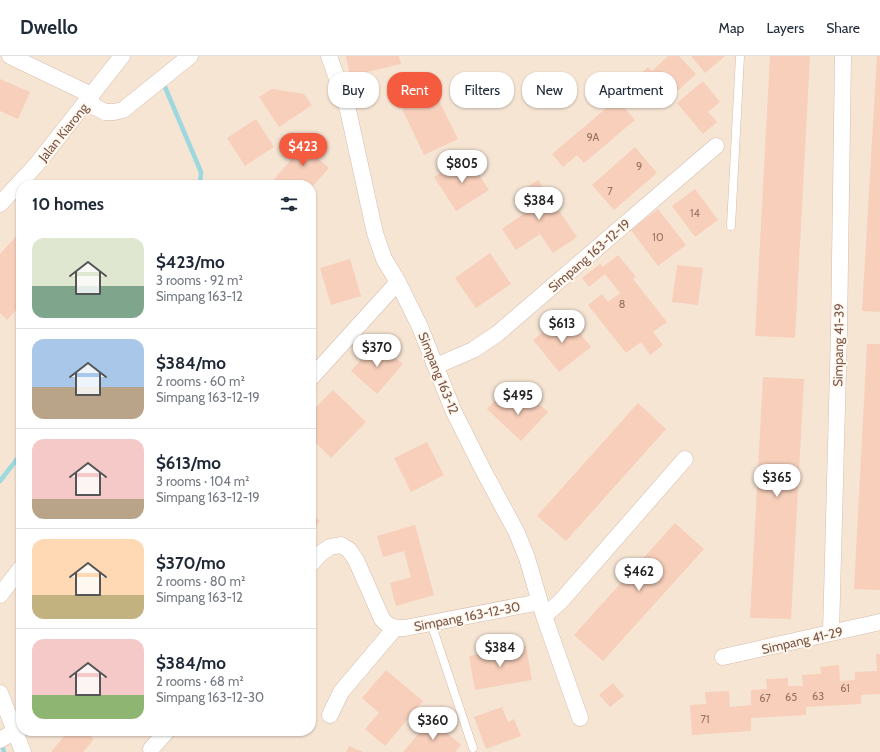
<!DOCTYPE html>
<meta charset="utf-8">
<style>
:root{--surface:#fff;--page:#f6f6f7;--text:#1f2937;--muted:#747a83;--line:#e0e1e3;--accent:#f55b3f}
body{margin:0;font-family:Cabin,sans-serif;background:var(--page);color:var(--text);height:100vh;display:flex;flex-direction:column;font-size:15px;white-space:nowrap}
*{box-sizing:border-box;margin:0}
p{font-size:13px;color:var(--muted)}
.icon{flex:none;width:22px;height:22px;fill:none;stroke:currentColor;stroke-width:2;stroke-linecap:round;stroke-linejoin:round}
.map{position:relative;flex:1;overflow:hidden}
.panel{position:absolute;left:16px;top:124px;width:300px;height:556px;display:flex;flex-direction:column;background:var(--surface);border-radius:16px;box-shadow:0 1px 3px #0004}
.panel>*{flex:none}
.hud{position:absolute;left:328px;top:16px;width:380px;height:36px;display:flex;gap:8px}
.price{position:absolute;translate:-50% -34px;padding:0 9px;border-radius:14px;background:#fff;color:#222;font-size:13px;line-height:26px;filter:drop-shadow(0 1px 2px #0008)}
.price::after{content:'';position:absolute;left:50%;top:24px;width:12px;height:9px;margin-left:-6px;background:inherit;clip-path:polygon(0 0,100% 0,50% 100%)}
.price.current{background:var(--accent);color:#fff}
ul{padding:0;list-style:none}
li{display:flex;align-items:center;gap:12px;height:100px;padding:0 16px}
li+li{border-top:1px solid var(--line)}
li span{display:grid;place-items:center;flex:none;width:112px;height:80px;border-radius:12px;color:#555}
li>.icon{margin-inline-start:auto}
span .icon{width:48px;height:48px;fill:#fffc;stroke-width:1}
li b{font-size:17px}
h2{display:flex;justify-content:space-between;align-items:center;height:48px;padding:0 16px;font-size:17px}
.tag{padding:0 14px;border-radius:16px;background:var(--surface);box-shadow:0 1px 3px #0004;font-size:14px;line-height:36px}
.tag.current{background:var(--accent);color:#fff}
header{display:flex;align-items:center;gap:24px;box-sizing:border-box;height:56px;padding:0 20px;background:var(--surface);border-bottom:1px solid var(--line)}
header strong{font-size:19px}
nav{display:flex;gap:22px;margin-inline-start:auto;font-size:14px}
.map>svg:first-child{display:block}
.residential{fill:#f7e5d4;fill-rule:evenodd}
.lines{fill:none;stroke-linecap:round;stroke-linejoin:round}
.stream{stroke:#9dd8de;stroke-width:4.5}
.building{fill:#f7cfbb}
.lane-casing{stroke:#d5bcad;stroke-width:9}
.street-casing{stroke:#d5bcad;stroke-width:17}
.lane{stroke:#fff;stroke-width:8}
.street{stroke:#fff;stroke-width:16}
.labels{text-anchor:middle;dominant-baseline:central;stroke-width:3.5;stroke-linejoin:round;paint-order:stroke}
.number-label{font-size:11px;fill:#9b7464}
.street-label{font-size:13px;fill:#7c5647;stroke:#fff8ef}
</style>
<header>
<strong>Dwello</strong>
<nav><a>Map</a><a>Layers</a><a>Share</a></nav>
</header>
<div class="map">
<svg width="880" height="696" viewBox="0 0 880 696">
<rect width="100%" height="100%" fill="#fff4e7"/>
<path class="residential" d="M0 0H880V696H0ZM21 129H311V675H21Z"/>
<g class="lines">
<path class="stream" d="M165 31 201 116 200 129
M0 425 21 398
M1 686 4 696"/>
</g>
<path class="building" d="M346 0H399L401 8 350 20Z
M668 0H679L696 18 673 39 665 30 660 35 651 26 643 34 634 24 648 11 652 15Z
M691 0H725L705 17Z
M770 0H810L795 282 755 280Z
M877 0H880V256L862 255Z
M0 23 30 36 18 63 0 55Z
M703 25 720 46 708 56 717 66 703 78 677 47Z
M272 33 304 38 312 49 279 71 259 41Z
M435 37 458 83 424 99 402 53Z
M617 43 635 64 584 107 577 99 563 111 552 98Z
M256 63 274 91 245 110 227 82Z
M312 80 325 91 316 101 329 112 311 132V129H269Z
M635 91 657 117 614 154 592 129Z
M467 100 489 134 456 155 434 121Z
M538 124 577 181 553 197 540 178 516 194 502 173 529 154 518 137Z
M695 133 718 164 695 181 672 150Z
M658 153 686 189 658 210 631 174Z
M21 175V239L20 241 21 242V249L7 264 0 257V198Z
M490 197 511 228 476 252 455 222Z
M618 199 636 221 633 223 667 266 653 276 663 289 650 299 641 286 626 297 588 249 602 238 608 246 620 237 605 218 589 231 582 222 600 208 603 211Z
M350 203 361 240 331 249 320 212Z
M677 209 703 212 698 249 672 246Z
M565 259 591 291 559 316 533 284Z
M377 286 403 308 377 338 351 315Z
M867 288H880V534L854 533Z
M763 321 804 323 791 563 750 562Z
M333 334 366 366 331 402 311 382V356Z
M502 337 520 355 532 342 548 356 521 385 487 353Z
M638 347 666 373 566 485 537 460Z
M427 386 444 419 411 436 394 402Z
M21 430V442L15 438Z
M311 458 320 465 311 476Z
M675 467 704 493 603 605 574 579Z
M415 469 434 539 396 550 390 527 411 521 404 495 383 501 377 480Z
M526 590 532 624 475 634 469 600Z
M876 598H880V638L861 639V648L806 651V659L751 662V675L692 679 690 649 706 648 705 636 729 635 730 651 751 649V634L767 633 766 623 788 622V630H803L802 619 821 618 820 611 839 609 840 625 855 624V616L877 615Z
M386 614 423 645 385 690 365 673 379 657 362 642Z
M613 627 624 640 610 651 599 639Z
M502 651 508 666 514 663 521 680 486 693 474 661Z
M431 663 461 689 455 696H403Z
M68 675H84L94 683 83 696H51Z
M349 690 363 696H346Z"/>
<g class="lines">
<defs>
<path id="lane" d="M731 170 740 0
M431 567 473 692"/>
<path id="street" d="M10 0 85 36 95 51 105 56H114L123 54 190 0
M329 0 348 54 375 177 384 203 398 226 420 271 453 354 483 414 517 477 527 502 544 560 580 662
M0 148 37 108 122 0
M436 310 473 294 497 278 716 90
M311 322 398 226
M311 508 321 497 330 491 341 489 349 494 356 504 382 563C390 572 394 572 405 572L540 546
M0 539 21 512
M544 560 561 545 685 403
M831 577 839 275 843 0
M723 601 880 566
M0 637 23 696
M330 659 341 636 395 572
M0 684 15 675 21 668
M151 693 167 675"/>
</defs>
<use href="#lane" class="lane-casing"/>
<use href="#street" class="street-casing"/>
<use href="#lane" class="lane"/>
<use href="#street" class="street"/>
</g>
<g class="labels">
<g class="number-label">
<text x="593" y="81">9A</text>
<text x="639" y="110">9</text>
<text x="610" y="135">7</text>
<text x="695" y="157">14</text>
<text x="658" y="181">10</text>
<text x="622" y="248">8</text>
<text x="845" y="632">61</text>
<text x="818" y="640">63</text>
<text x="791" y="641">65</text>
<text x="765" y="642">67</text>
<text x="705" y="663">71</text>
</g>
<g class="street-label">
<text transform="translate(63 76) rotate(-51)">Jalan Kiarong</text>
<text transform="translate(589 199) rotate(-41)">Simpang 163-12-19</text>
<text transform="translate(838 289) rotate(-89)">Simpang 41-39</text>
<text transform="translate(439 317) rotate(68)">Simpang 163-12</text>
<text transform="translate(467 560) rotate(-11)">Simpang 163-12-30</text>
<text transform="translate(802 584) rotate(-13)">Simpang 41-29</text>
</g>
</g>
</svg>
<b class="price current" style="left:303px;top:111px">$423</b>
<b class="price" style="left:462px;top:128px">$805</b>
<b class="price" style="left:539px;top:165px">$384</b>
<b class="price" style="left:562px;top:288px">$613</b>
<b class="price" style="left:377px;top:312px">$370</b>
<b class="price" style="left:518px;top:360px">$495</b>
<b class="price" style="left:777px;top:442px">$365</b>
<b class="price" style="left:639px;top:536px">$462</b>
<b class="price" style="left:500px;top:612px">$384</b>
<b class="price" style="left:433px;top:685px">$360</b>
<div class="hud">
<a class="tag">Buy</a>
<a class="tag current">Rent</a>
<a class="tag">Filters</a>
<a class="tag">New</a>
<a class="tag">Apartment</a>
</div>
<section class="panel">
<h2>10 homes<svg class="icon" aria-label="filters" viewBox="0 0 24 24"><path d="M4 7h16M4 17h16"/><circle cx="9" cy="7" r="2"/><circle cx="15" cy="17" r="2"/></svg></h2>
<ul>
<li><span style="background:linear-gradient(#dfe7d0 60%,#7fa58c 0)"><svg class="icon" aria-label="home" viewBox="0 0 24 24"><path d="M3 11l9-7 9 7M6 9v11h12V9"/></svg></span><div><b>$423/mo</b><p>3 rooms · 92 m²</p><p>Simpang 163-12</p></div></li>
<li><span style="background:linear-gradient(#a9c7e8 60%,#b9a48a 0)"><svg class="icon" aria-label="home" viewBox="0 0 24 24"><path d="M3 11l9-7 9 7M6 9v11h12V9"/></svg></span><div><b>$384/mo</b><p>2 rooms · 60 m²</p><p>Simpang 163-12-19</p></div></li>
<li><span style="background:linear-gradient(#f6c9c9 75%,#b9a48a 0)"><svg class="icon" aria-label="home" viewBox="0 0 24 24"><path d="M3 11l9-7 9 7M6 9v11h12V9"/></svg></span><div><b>$613/mo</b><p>3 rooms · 104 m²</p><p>Simpang 163-12-19</p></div></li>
<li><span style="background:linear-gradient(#ffd9b3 70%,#c2b280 0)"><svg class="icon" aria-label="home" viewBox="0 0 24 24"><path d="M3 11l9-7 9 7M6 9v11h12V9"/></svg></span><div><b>$370/mo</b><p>2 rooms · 80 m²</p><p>Simpang 163-12</p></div></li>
<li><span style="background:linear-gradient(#f6c9c9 70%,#8fb573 0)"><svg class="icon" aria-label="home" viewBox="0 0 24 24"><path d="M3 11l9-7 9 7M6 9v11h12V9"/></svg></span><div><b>$384/mo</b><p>2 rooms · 68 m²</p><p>Simpang 163-12-30</p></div></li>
</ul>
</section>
</div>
